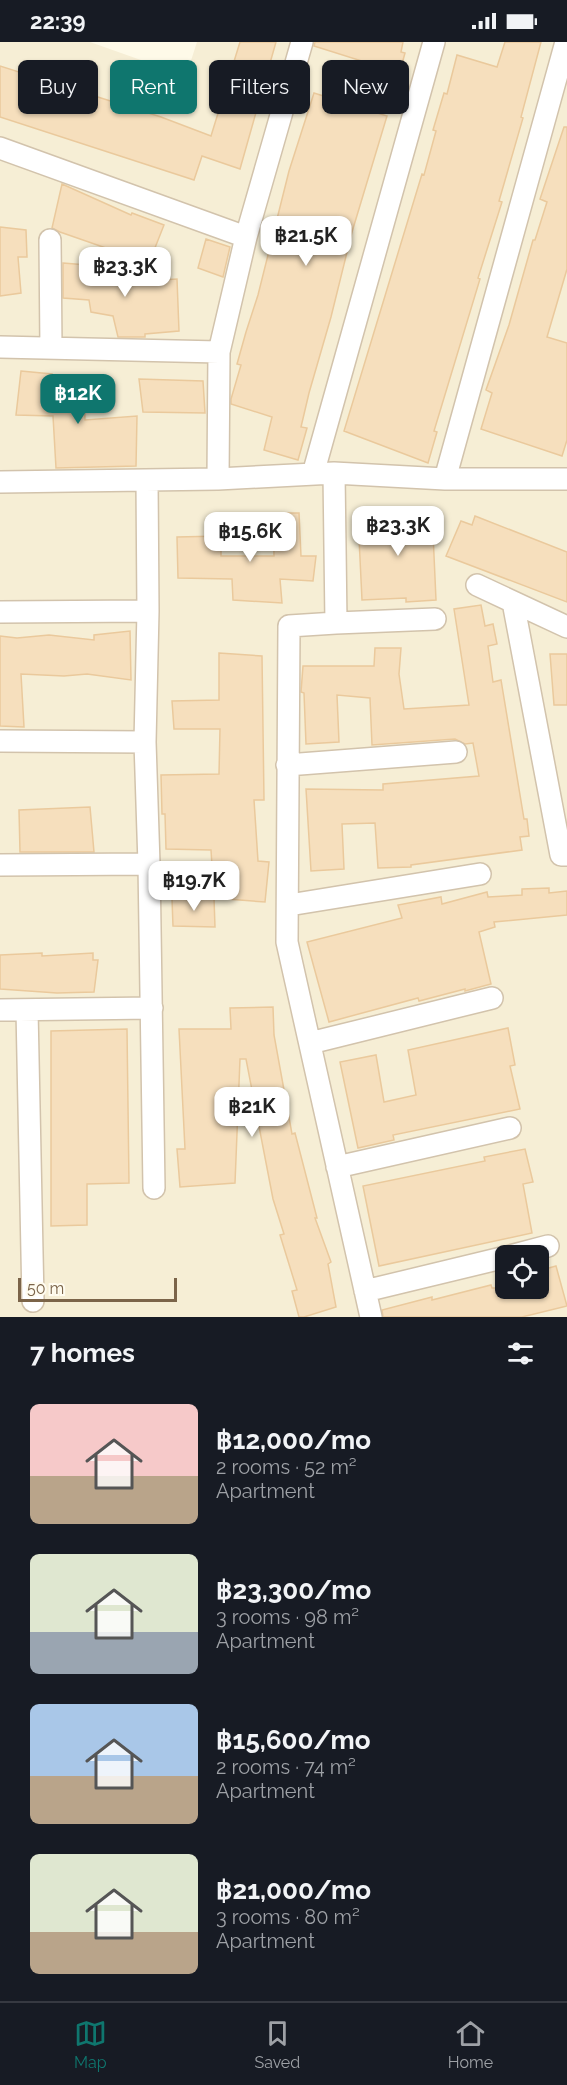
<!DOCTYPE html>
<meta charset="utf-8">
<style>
:root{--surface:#171b24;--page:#20242c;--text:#f1f3f6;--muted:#9ea1a6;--line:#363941;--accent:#0f766e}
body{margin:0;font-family:Raleway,sans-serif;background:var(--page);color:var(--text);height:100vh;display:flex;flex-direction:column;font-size:22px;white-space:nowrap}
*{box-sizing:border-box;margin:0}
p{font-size:20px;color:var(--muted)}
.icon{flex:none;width:33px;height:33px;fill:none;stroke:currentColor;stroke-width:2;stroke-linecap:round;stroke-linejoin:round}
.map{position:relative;height:1275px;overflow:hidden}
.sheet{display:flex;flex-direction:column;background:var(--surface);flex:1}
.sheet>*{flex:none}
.hud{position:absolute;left:18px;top:18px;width:531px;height:54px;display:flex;gap:12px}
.controls{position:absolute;left:495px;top:1203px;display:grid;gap:12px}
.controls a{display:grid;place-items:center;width:54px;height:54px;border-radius:9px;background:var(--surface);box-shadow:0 2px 4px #0004;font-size:30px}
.scale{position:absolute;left:18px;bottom:15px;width:159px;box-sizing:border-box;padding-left:6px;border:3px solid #7b6449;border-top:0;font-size:16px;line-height:21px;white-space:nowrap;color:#7b6449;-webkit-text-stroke:4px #fffcf0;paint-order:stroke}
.price{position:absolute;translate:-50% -51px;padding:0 14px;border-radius:12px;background:#fff;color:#222;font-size:20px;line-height:39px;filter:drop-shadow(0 2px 3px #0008)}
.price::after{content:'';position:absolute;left:50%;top:36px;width:18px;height:14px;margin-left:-9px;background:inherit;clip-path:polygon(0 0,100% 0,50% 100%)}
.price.current{background:var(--accent);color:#fff}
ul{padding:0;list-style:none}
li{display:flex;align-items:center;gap:18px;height:150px;padding:0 30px}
li span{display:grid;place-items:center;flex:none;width:168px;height:120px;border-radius:9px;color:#555}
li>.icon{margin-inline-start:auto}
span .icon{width:72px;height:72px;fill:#fffc;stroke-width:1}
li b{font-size:26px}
h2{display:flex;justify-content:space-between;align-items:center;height:72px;padding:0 30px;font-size:26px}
.chip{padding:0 21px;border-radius:9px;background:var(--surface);box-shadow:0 2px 4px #0004;font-size:21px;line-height:54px}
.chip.current{background:var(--accent);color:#fff}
.status{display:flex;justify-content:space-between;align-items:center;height:42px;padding:0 30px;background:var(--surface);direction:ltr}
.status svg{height:16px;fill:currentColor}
.dock{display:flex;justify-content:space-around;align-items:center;height:84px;border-top:2px solid var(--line);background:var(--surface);font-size:16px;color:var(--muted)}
.dock a{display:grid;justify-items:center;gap:3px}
.dock .current{color:var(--accent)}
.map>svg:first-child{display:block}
.residential{fill:#f6eed5;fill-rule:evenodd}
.building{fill:#f6dfbd;stroke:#eac99c;stroke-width:1.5}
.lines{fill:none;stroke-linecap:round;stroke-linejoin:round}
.minor-casing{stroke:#d2c3ac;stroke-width:24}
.minor{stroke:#fff;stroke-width:21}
</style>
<div class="status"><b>22:39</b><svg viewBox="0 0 49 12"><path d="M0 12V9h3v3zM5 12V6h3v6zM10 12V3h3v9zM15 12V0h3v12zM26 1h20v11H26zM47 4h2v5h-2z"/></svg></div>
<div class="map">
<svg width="567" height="1275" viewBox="0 0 567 1275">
<rect width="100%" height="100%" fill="#fefae8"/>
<path class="residential" d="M0 0H90L186 34 197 0H567V1275H0ZM506 1214H538V1246H506Z"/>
<path class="building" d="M240 0H276L240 127 202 114 194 138 0 75V24L161 75 211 94Z
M315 0H403L401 10 405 11 399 33 365 22V20L314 4Z
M505 0H541L521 75 523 76 499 159 502 160 478 236 480 237 434 389 437 390 428 421 344 389 422 132 424 133 436 89 433 88 444 51 447 52 457 13 497 25Z
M314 51 387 74 352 190 331 275 309 351 301 385 307 386 298 418 264 408 272 375 231 362V357L241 323 237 322 246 290 258 253 289 129Z
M564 85H567V227L547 295 567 301V398L562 414 481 387 492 351 486 348 509 283 533 198H535L547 160 540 157Z
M62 142 131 173 132 171 164 183 149 221 60 190 52 186Z
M0 185 26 188 27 215H18L21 251 0 254Z
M206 197 230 205 223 235 198 226Z
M63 221 146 228 142 239 177 237 179 289 145 292V295H118L113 274 91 270 89 258 63 256Z
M21 329 52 332V340L84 341 85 378 137 374 136 424 56 426 53 374 16 373Z
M139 337 203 339 205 371 143 370Z
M432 469 436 558 406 560V556L362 558 358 475Z
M273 471H299L301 514H316L313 539 280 537 282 561 233 558 232 537 178 536 177 495 221 494V514H274Z
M475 474 567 510V560L446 514 461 479 472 483Z
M481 563 485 584 493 582 497 602 488 604 493 640 501 638 524 777H527L529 794 520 795 522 808 411 823V825L378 826 375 781 342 782 344 827 311 829 306 747 383 748V742L479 734 473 701 465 702 455 697 372 703 370 656 337 653 339 700 306 702 304 651 301 650 303 624H374L375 606H401L399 632 404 667 469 663 454 567Z
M130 589 131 638 87 632 64 634 21 632 24 685 0 684V594L17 596 49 593 94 598V593Z
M219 611 262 614 264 758H254L258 819 269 820 265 860 214 856 211 808 166 807 165 772H162L161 733 219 732 220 687H174L172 659 219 658Z
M550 612H567V663H554Z
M90 765 94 810H20L19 768Z
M549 846V851L567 849V873L494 880 495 885 479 890 491 942 465 949V947L419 959 418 956 329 980 307 900 402 876 398 863 441 855 442 862 487 850 488 855 522 853V847Z
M214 856 215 885 173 884 172 857Z
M42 911V914L93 911V918H98L94 950 57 951 0 947V913Z
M273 965 274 993 292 1092 295 1091 317 1176H315L331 1220 328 1222 336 1265 304 1275H299L292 1249 297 1248 280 1193 284 1192 273 1157 246 1017H240L235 1141 180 1145 177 1107H185L179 987H231L230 966Z
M508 986 515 1023 510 1024 520 1067 393 1093 394 1098 358 1106 340 1020 376 1013 384 1060 416 1053 408 1008Z
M127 987 129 1141 87 1142V1183L51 1184V989Z
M525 1107 533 1140 523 1142 532 1191 379 1224 363 1144 485 1119 484 1115Z
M556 1224 567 1264 522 1275H383L382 1268 432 1255V1258L491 1243 492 1246H538V1229Z"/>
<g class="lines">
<defs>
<path id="minor" d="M0 106 246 195
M50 198 51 306
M0 305 219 310
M334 431 336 581 289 584 287 900 371 1275
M313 432 434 0
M218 437 219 310 246 195 302 0
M445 437 566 0
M0 440 218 437 334 431 445 437H567
M477 543 567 585
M513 560 561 813H567
M0 570 148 569
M336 581 435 577
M0 699 145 700
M287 723 456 710
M149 822 154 1146
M0 823 149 822 145 700 148 569 147 438
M289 863 480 832
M0 968 152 966
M27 968 33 1259
M310 1001 492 956
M337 1125 510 1086
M510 1214 548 1204
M365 1249 506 1215"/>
</defs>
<use href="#minor" class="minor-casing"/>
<use href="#minor" class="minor"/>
</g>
</svg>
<div class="controls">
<a><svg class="icon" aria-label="locate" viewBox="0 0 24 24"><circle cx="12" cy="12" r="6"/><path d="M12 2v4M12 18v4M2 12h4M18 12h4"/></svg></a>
</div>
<div class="scale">50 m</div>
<b class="price" style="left:306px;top:225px">฿21.5K</b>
<b class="price" style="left:125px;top:256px">฿23.3K</b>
<b class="price current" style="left:78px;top:383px">฿12K</b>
<b class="price" style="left:398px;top:515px">฿23.3K</b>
<b class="price" style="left:250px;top:521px">฿15.6K</b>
<b class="price" style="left:194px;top:870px">฿19.7K</b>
<b class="price" style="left:252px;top:1096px">฿21K</b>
<div class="hud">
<a class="chip">Buy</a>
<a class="chip current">Rent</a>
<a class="chip">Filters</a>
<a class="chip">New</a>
</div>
</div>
<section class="sheet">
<h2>7 homes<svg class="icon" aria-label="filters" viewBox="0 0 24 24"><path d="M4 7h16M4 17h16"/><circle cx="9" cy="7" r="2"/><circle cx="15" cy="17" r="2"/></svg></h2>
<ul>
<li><span style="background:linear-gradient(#f6c9c9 60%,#b9a48a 0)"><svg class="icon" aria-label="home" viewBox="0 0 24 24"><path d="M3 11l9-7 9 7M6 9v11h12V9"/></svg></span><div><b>฿12,000/mo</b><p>2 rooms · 52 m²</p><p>Apartment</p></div></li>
<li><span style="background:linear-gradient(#dfe7d0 65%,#9aa5b1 0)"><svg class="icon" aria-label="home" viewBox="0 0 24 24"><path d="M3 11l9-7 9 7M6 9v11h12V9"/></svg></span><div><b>฿23,300/mo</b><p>3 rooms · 98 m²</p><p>Apartment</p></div></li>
<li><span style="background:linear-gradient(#a9c7e8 60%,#b9a48a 0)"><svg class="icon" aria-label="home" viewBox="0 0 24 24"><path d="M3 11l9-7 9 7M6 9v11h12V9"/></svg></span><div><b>฿15,600/mo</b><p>2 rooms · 74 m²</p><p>Apartment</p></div></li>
<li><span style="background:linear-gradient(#dfe7d0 65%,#b9a48a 0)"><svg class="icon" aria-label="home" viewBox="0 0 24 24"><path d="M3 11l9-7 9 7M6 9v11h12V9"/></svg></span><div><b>฿21,000/mo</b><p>3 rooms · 80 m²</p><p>Apartment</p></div></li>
</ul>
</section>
<nav class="dock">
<a class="current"><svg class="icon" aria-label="map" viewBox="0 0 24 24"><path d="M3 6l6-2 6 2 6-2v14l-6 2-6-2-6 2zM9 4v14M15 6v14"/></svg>Map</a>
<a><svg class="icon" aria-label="saved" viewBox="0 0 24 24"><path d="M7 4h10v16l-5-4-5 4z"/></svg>Saved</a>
<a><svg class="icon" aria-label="home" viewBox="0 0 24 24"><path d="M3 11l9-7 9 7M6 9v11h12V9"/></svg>Home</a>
</nav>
